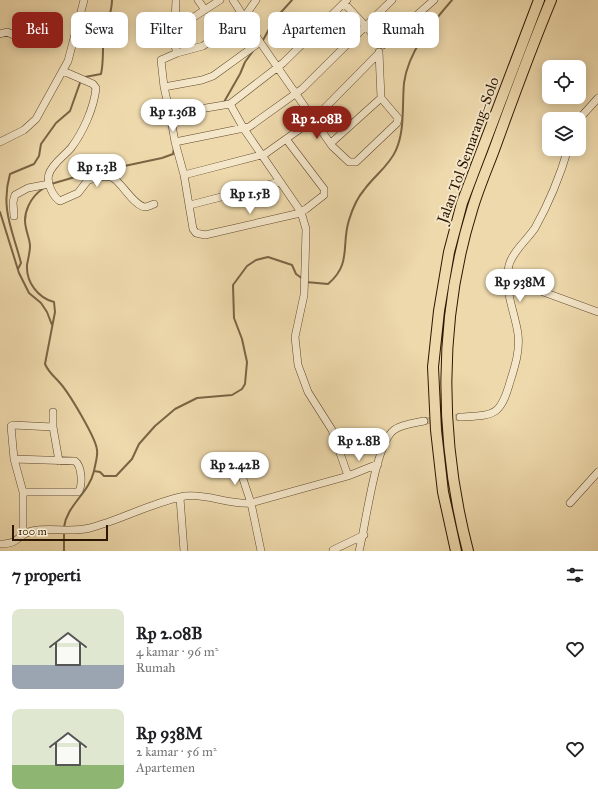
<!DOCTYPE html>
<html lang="id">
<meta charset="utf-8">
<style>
:root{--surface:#fff;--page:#f2f2f2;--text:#202124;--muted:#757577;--accent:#8f2418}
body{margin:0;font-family:"IM FELL Great Primer",serif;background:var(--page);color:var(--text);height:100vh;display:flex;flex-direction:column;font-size:15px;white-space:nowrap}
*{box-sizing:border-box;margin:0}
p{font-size:13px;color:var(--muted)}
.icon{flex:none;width:22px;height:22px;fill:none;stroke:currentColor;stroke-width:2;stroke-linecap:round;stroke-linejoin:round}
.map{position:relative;height:551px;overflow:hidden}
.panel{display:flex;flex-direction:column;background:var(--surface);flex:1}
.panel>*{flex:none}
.hud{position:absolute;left:12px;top:12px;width:574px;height:36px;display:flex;gap:8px}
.buttons{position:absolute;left:542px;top:60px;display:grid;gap:8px}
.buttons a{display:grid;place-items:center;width:44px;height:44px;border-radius:8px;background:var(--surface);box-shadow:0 2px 10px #0003;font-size:20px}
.scale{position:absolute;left:12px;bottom:10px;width:96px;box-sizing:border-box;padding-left:4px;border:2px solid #2e1700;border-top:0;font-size:11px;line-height:14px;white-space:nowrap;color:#2e1700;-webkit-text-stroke:3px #f4e6c9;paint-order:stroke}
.price{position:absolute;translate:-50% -34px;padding:0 9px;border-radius:14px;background:#fff;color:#222;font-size:13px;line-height:26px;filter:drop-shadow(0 1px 2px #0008)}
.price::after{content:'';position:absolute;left:50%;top:24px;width:12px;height:9px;margin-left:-6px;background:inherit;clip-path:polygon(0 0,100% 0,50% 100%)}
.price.active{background:var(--accent);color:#fff}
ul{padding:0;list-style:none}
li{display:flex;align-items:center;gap:12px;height:100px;padding:0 12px}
li span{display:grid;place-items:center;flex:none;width:112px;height:80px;border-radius:8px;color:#555}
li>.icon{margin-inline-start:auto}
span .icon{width:48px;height:48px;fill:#fffc;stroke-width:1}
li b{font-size:17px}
h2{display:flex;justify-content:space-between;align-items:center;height:48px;padding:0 12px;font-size:17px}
.pill{padding:0 14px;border-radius:8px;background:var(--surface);box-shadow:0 2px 10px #0003;font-size:14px;line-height:36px}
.pill.active{background:var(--accent);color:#fff}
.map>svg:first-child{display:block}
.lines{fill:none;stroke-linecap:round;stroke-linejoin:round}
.stream{stroke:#7a6444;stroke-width:2}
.minor-tunnel{stroke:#c8b28a;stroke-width:7;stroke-dasharray:7 3.5;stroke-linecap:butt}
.minor-casing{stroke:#5e482b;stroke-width:8}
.highway-casing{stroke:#2e1700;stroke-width:12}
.minor{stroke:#f4e6c9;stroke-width:7}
.highway{stroke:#eed9ac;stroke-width:10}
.labels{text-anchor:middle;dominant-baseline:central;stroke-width:4;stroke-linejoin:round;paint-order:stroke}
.street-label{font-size:15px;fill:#2e1700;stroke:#f4e6c9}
</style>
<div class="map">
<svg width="598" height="551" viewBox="0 0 598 551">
<rect width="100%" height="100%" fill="#eed9ac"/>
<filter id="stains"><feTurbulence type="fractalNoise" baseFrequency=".005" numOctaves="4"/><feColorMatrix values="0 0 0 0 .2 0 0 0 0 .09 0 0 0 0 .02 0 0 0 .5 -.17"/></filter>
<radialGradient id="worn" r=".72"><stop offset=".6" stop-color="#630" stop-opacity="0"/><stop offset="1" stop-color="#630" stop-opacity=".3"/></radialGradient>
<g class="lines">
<path class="stream" d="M262 42 274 20 292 0
M85 77 101 74C104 61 102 49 104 37 106 23 112 14 112 0
M224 102 240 74 245 62 253 51
M51 184 82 175 162 158 173 154 174 148
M44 188C31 196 22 213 26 228 27 234 30 240 30 246 30 252 28 259 27 265 26 282 38 298 54 302L55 312 45 364C49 373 54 376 60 383 69 393 96 438 97 450 98 456 95 465 94 471 89 493 67 505 64 527
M0 212 19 273 29 293 41 303 47 312 52 325
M18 269 21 263C13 231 0 209 10 174L34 164 39 156 41 144 56 123 70 111 81 80
M306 282 328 284C352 264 341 245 349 220 352 210 358 197 364 190 374 176 390 165 396 150 405 130 402 105 404 83 408 52 432 23 452 0
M94 471 100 472 104 476H116L132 459 139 444 155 426 175 409 197 398 232 395 242 389 245 384 247 362 242 339 234 318 233 285 247 266 256 260 268 257 292 265 296 274 303 279
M64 551V532"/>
<path class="minor-tunnel" d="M424 421 460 417"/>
<defs>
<path id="minor" d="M176 0 174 43 177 53 203 46 245 16 256 0
M198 0 205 10
M233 0 260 42 332 146 349 162H356L397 123 398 118 381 98
M344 3 383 45 434 0
M174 30 220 0
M0 34 7 32 27 41
M63 71 93 84 96 88C94 108 83 132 71 148 64 156 52 164 49 174 46 182 53 197 60 201L78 193 88 180C94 179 107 174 113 178 122 183 134 206 145 207 148 207 151 205 154 204
M164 87 161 60 177 53
M170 114 164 87 202 80 213 76 260 42
M579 119 598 98
M286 139 324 189V195L306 209 296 214 205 235 196 233 193 229 184 175 175 142 249 127 302 89 392 0
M0 142 24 130 36 119 68 61 84 0
M175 142 170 114 230 104
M331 143 381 98 379 52
M184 175 265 154 314 119 377 55
M190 205 279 182
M14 216 13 202 15 195 28 188 49 184
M508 279 598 312
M53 412V427
M460 417C494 415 500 417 510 382 515 366 520 351 518 334 515 312 503 289 509 265 513 251 527 240 535 228 549 203 560 176 568 149
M14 459 75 461C82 466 83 486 78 492H23
M245 467 242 476 251 503 261 551
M348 476 378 464
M180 498 184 551
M570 503 598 472
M23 535V492L14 459 11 426 13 425 53 427 59 461
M0 544C21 544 17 534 32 531 51 527 70 533 90 528 121 520 153 502 185 496 206 493 229 505 251 503L348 476 332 430 308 392 298 365 295 337 304 295 305 267 306 229 301 212 244 129 230 104 283 63 347 0
M333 550 364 535
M359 551C366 525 375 444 394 430 402 424 415 423 424 421"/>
<path id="highway" d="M456 551 443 492 436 430 433 367 439 311 449 252 462 203 539 0
M468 551C439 440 438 320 472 210 479 186 490 162 498 139 515 92 532 46 551 0"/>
</defs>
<use href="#minor" class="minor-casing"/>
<use href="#highway" class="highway-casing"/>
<use href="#minor" class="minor"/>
<use href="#highway" class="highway"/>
</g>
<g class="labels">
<g class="street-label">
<text transform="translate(468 150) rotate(-70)">Jalan Tol Semarang–Solo</text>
</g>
</g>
<rect width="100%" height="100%" filter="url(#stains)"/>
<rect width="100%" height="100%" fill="url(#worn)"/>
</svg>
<div class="buttons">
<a><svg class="icon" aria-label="locate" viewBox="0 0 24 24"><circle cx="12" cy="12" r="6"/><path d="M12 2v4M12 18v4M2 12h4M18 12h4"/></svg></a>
<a><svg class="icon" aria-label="layers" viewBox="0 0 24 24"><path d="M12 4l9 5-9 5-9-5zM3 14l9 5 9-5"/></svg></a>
</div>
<div class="scale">100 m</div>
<b class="price" style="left:173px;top:133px">Rp 1.36B</b>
<b class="price active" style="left:317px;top:140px">Rp 2.08B</b>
<b class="price" style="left:97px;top:188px">Rp 1.3B</b>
<b class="price" style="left:250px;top:215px">Rp 1.5B</b>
<b class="price" style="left:520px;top:303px">Rp 938M</b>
<b class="price" style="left:359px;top:462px">Rp 2.8B</b>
<b class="price" style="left:235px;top:486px">Rp 2.42B</b>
<div class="hud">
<a class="pill active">Beli</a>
<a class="pill">Sewa</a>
<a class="pill">Filter</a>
<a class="pill">Baru</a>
<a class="pill">Apartemen</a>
<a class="pill">Rumah</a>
</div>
</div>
<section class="panel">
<h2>7 properti<svg class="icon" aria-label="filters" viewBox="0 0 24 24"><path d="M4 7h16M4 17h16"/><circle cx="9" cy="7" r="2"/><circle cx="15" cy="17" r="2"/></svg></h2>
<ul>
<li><span style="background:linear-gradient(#dfe7d0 70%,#9aa5b1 0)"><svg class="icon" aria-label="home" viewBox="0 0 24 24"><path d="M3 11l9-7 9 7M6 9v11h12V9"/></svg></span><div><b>Rp 2.08B</b><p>4 kamar · 96 m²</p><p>Rumah</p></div><svg class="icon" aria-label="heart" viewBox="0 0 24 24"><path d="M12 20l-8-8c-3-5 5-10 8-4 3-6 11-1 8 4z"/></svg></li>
<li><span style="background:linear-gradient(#dfe7d0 70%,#8fb573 0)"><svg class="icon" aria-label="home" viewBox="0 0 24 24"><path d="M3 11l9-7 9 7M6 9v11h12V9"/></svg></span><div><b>Rp 938M</b><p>2 kamar · 56 m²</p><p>Apartemen</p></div><svg class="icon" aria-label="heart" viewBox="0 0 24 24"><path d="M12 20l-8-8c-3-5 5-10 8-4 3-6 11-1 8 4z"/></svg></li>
</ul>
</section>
